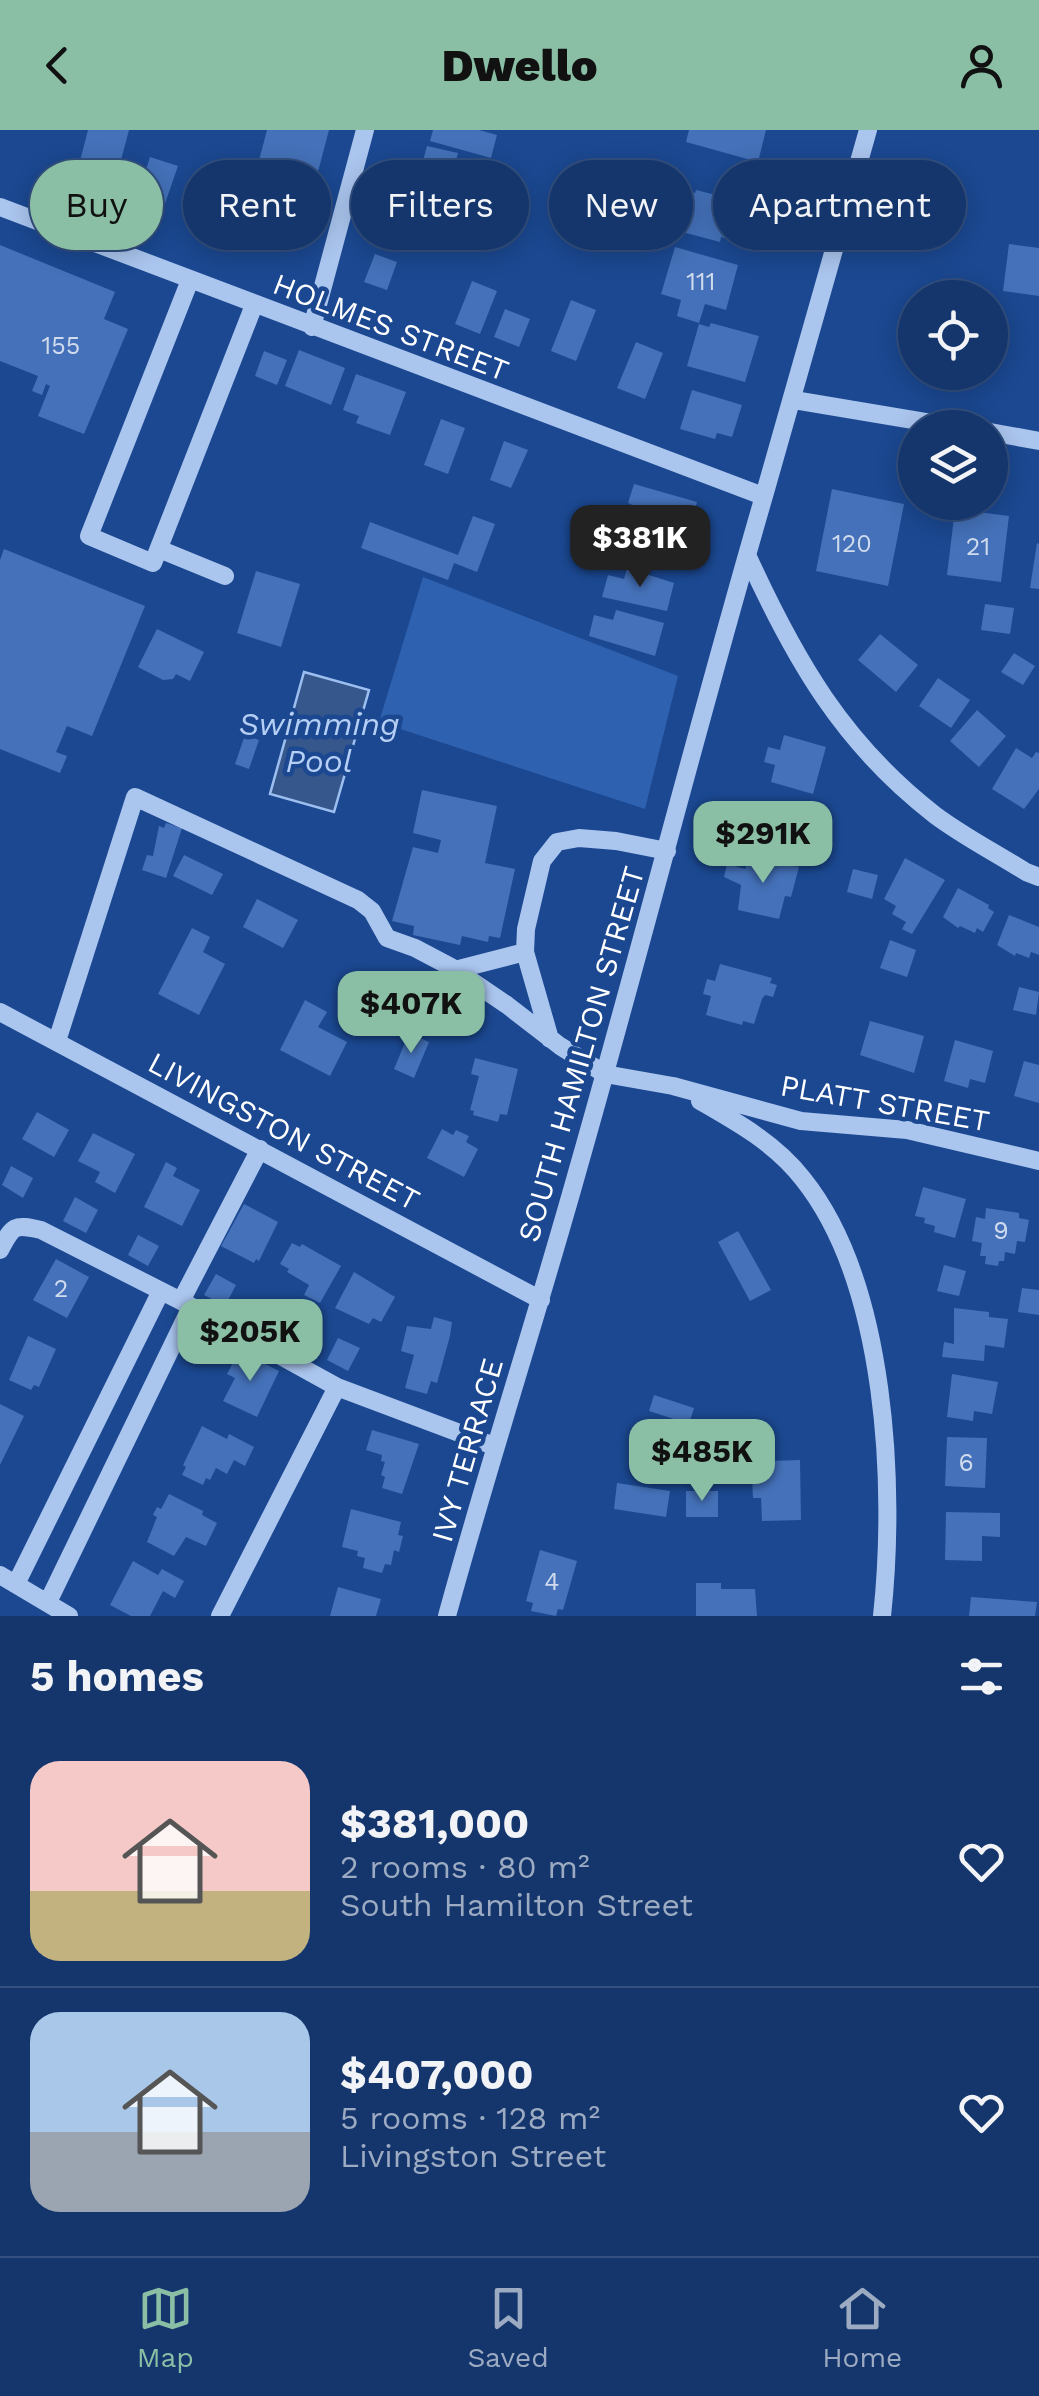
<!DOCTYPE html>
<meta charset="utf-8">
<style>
:root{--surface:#14366d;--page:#1d3e72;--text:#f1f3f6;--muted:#9dabc2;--line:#335080;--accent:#8abfa5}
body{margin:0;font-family:"Work Sans",sans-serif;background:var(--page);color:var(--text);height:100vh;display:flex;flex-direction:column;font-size:38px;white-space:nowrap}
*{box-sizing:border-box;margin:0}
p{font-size:32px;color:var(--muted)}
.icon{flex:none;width:55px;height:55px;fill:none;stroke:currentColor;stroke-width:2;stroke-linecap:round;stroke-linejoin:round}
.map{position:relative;height:1486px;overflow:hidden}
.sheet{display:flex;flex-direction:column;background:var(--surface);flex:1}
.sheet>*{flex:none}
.banner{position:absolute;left:30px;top:30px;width:980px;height:90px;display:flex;gap:20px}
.controls{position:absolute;left:898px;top:150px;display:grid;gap:20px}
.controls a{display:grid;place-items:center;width:110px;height:110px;border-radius:50%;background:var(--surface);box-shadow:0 5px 25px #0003,0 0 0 2px var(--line);font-size:50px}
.price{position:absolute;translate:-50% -85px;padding:0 22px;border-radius:20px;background:var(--accent);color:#111;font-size:32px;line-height:65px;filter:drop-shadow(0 2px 5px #0008)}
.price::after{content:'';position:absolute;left:50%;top:60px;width:30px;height:22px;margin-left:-15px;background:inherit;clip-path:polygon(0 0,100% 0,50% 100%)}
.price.active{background:#222;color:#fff}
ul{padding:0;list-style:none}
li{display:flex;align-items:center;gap:30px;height:250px;padding:0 30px}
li+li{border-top:2px solid var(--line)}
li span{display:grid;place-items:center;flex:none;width:280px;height:200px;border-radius:30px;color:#555}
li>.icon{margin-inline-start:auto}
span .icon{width:120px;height:120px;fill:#fffc;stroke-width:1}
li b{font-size:42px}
h2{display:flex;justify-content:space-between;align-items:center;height:120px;padding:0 30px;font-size:42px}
.chip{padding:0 35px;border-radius:45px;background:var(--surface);box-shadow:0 5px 25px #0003,0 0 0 2px var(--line);font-size:35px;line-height:90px}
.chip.active{background:var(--accent);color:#111}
header{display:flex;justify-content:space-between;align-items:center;height:130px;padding:0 30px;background:var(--accent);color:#111;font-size:45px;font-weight:800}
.tabs{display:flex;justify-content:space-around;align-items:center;height:140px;border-top:2px solid var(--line);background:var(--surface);font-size:28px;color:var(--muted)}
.tabs a{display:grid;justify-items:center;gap:5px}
.tabs .active{color:var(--accent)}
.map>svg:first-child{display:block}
.green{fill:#2e61af}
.water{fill:#36578c;stroke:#9dbff0;stroke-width:2.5}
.building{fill:#4471b9}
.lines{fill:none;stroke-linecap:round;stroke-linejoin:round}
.minor{stroke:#aac5ee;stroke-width:18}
.labels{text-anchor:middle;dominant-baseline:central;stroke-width:9;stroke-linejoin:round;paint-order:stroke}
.number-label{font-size:25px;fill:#d0dcee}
.street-label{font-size:30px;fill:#fff;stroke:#1b4891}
.water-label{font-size:32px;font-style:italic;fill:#b6d0f5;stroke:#1b4891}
</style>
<header><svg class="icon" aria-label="back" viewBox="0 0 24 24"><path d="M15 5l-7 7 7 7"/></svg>Dwello<svg class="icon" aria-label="person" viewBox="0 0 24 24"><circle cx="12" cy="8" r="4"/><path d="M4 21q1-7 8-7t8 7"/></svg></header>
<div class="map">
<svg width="1039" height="1486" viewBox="0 0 1039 1486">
<rect width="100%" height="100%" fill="#1b4891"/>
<path class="green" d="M423 447 678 546 645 679 379 592Z"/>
<path class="water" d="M304 542 369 560 334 682 270 664Z"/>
<path class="building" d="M88 0H129L112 64 74 54Z
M267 0H329L301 106 243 91Z
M433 0H479L497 5 491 28 430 11Z
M689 0H766L758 32 686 12Z
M427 16 458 23 452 46 421 38Z
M150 27 178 36 162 82 135 74Z
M215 35 242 44 228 86 223 84 217 104 195 96 201 76 191 73 197 55 207 58Z
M405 52 448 62 447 67 456 69 454 80 444 77 441 88 451 91 448 101 438 99 437 103 394 91 399 74 417 76 400 69Z
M680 60 695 63 696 60 736 70 734 79 750 84 743 113 721 107 720 112 686 103 689 90 682 89 681 94 672 92Z
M1009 114 1039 118V166L1003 161Z
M0 115 115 162 104 189 128 199 84 304 38 286 50 256 46 254 42 265 32 261 38 246 0 231Z
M675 117 738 135 726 180 705 174 699 193 677 186 681 170 661 164Z
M375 124 397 132 387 160 364 152Z
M472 151 497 161 480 204 455 194Z
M571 170 596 180 576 231 551 221Z
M505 179 530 189 519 217 494 207Z
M711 193 759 206 745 252 687 236 699 194 709 197Z
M636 212 663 223 645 269 617 258Z
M299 220 345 238 331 275 285 256Z
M264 221 287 230 277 255 255 246Z
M356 244 406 262 390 305 356 293 359 286 343 280Z
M692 260 742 275 732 307 717 303 715 309 680 299Z
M441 289 465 298 448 344 424 335Z
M504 311 528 320 511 358 490 350Z
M634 354 697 372 689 400 639 390 642 379 628 373Z
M832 359 904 374 888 456 816 441Z
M955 379 1009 386 1001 452 947 445Z
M473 386 495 394 477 442 454 433 448 450 361 418 370 392 458 425Z
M622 394 685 413 677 440 666 437 664 440 628 430 631 419 616 414Z
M1037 413 1039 414V459L1030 458Z
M4 419 145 476 92 606 67 596 56 622 67 626 60 643 0 619V430Z
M627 438 674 453 667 481 602 467 608 445 624 449Z
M256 441 300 454 281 517 237 503Z
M985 474 1014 478 1010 504 981 500Z
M616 480 664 493 655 526 589 506 594 485 613 490Z
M157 499 204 522 190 551 176 544 173 549 163 550 138 537Z
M880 504 918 535 896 562 858 530Z
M1014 523 1035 536 1023 555 1001 542Z
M938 548 970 570 951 598 919 576Z
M977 580 1006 606 979 637 950 611Z
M245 605 259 610 249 639 235 634Z
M784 605 826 617 813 664 771 652 775 635 764 632 768 617 780 620Z
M1016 618 1032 628 1036 622 1039 623V659L1024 679 992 659Z
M422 660 497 676 485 733 515 739 500 808 489 806 488 812 462 806 460 815 413 805 414 796 392 791 413 717 438 723 441 710 413 703Z
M166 693 182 698 166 748 142 740 147 725 153 726 159 696 164 698Z
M184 725 223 744 212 765 173 746Z
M751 727 799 737 791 767 785 766 779 789 738 780 741 755 724 747 727 734 745 739Z
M905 728 945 750 912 804 902 799 906 792 892 784 896 776 884 769Z
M853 739 878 745 872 769 847 762Z
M958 758 989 775 988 778 994 782 983 802 977 798 975 803 960 796 958 798 943 787Z
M257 769 298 790 283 818 243 797Z
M1009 785 1039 797V825L1031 822 1029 828 1016 823 1015 826 997 815Z
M192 798 210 807 203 822 225 834 199 885 158 864Z
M890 810 916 820 907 847 880 838Z
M720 834 772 848 770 853 777 855 773 867 765 865 762 869 754 894 743 891 742 895 706 885 711 866 703 864 707 849 715 851Z
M1019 857 1039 862 1036 885 1013 880Z
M305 870 327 882 318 897 347 912 330 946 280 920Z
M870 891 924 906 914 943 860 925Z
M409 903 429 912 414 948 394 939Z
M955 910 993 921 985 953 970 949 968 958 944 951Z
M475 928 518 939 507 985 500 984 498 992 473 985 474 981 470 980 479 946 471 944Z
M1024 931 1039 935V973L1014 966Z
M37 982 69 1000 54 1027 22 1009Z
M442 999 453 1005 456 1000 469 1006 466 1012 478 1019 464 1047 427 1028Z
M93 1003 135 1024 115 1063 95 1052 100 1042 78 1031Z
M166 1032 177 1038 173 1046 200 1060 182 1096 144 1077Z
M11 1036 33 1048 23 1068 2 1055Z
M923 1057 966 1069 955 1108 934 1102 935 1096 924 1093 925 1088 915 1086Z
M75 1067 98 1080 86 1103 63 1091Z
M244 1074 278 1092 259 1131 256 1129 254 1133 221 1116Z
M986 1078 1019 1083V1088L1029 1090 1025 1112 1017 1111 1015 1124 1005 1122 1004 1131H999L998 1136 985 1134 986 1126H980L982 1113 972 1111 976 1087 985 1089Z
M738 1101 771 1160 750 1171 718 1112Z
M138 1105 159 1116 148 1136 128 1125Z
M292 1113 300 1117 302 1114 341 1136 320 1173 304 1165 309 1155 287 1142 289 1139 280 1134Z
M56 1129 89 1147 67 1188 33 1170Z
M944 1135 966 1141 959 1166 937 1161Z
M354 1142 395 1167 381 1192 373 1188 369 1194 335 1178Z
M216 1144 236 1155 225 1176 204 1165Z
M1022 1158 1039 1160V1185L1018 1182Z
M280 1177 301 1188 289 1211 268 1199Z
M954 1178 989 1182V1187L1008 1189 1004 1218 985 1215 984 1231 942 1227 944 1212 954 1214Z
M434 1187 452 1192 450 1206 437 1253 431 1251 427 1264 405 1258 414 1225 401 1221 407 1196 431 1199Z
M28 1206 56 1219 39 1257 34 1255 31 1260 9 1250Z
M338 1208 360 1218 348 1241 327 1230Z
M239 1221 279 1241 257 1287 223 1271 235 1248 227 1244Z
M952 1244 998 1252 992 1284 974 1281 973 1291 947 1287Z
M654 1265 694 1278 689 1294 649 1281Z
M0 1274 24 1286 0 1335Z
M202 1296 227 1309 229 1304 254 1317 245 1336 234 1330 227 1344 216 1338 210 1350 206 1348 203 1355 182 1345 186 1337 183 1335Z
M372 1300 419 1314 402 1364 382 1358 385 1347 381 1345 385 1332 381 1331 382 1325 366 1320Z
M947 1307 987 1308 985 1358 945 1356Z
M800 1330 801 1390 762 1391 761 1368H753L752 1349 738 1350 737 1332Z
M617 1353 670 1361 666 1387 614 1379Z
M686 1361H718V1387H686Z
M169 1364 203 1381 202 1385 217 1393 206 1416 186 1407 174 1426 147 1412 157 1387 153 1385 157 1377 161 1379Z
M351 1379 401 1392 398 1405 403 1406 399 1422 394 1420 391 1435 385 1434 382 1443 363 1438 365 1428 357 1426 358 1421 342 1417Z
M946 1382 1000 1383V1407L982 1406V1431L945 1430Z
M540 1420 577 1431 563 1480 558 1479 556 1486 531 1481 533 1473 526 1471Z
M133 1431 158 1445 162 1439 184 1451 175 1468 163 1461 150 1486H131L110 1475Z
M696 1453H721V1459H755L757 1486H696Z
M338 1457 381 1469 376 1486H330Z
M971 1467 1037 1472 1035 1486H969Z"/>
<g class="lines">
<path class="minor" d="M0 77 763 366
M190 150 89 406 153 433 254 175
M312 197 365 0
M794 270 961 298
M990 302 1039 311
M159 419 225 446
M748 427C795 530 843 614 935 685 963 706 996 723 1026 742L1039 747
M455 840 525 822
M0 882 541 1170
M550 909 525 822 526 799 542 731 557 712 579 708 616 711 667 721
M57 911 135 667 358 770 372 781 387 808 415 818 451 837 507 875 560 916 605 944 673 956 801 991 907 1000 1039 1031
M700 971C737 992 776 1014 803 1049 887 1154 896 1358 882 1486
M0 1120C13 1095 14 1094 41 1100L181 1171 337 1257 494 1316
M181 1171 260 1019
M0 1445 69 1486
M16 1454 161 1161
M48 1472 191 1177
M220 1486 337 1257
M447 1486C488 1336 536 1189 578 1039 642 815 699 589 764 366 799 244 834 122 868 0"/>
</g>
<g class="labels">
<g class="number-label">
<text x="701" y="151">111</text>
<text x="61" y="215">155</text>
<text x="852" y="413">120</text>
<text x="978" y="416">21</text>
<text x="1001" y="1100">9</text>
<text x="61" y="1158">2</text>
<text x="966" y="1332">6</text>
<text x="552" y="1451">4</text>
</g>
<g class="street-label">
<text transform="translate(391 197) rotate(21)">HOLMES STREET</text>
<text transform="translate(581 924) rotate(-74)">SOUTH HAMILTON STREET</text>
<text transform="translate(885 973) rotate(10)">PLATT STREET</text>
<text transform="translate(284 1001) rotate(28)">LIVINGSTON STREET</text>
<text transform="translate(467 1320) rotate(-74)">IVY TERRACE</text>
</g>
<g class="water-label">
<text x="319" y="594">Swimming<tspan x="319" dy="37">Pool</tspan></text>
</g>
</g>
</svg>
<div class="controls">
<a><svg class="icon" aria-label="locate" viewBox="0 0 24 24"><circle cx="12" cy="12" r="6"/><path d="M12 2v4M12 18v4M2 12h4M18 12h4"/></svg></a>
<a><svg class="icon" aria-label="layers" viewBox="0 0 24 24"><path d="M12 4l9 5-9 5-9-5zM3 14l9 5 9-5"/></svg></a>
</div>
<b class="price active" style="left:640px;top:460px">$381K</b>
<b class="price" style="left:763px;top:756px">$291K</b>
<b class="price" style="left:411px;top:926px">$407K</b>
<b class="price" style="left:250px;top:1254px">$205K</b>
<b class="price" style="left:702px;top:1374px">$485K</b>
<div class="banner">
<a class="chip active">Buy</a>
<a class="chip">Rent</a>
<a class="chip">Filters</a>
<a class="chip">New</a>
<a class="chip">Apartment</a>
</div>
</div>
<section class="sheet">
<h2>5 homes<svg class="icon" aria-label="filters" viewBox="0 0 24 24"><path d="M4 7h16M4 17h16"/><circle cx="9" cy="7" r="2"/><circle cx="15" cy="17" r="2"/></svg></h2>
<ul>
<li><span style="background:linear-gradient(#f6c9c9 65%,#c2b280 0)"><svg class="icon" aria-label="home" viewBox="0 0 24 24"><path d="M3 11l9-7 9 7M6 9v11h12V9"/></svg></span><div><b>$381,000</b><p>2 rooms · 80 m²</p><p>South Hamilton Street</p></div><svg class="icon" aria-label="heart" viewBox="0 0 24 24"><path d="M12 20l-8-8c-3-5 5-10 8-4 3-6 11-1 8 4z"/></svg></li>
<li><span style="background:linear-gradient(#a9c7e8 60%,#9aa5b1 0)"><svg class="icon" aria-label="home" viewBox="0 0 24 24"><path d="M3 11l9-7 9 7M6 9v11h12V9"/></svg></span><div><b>$407,000</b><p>5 rooms · 128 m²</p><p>Livingston Street</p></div><svg class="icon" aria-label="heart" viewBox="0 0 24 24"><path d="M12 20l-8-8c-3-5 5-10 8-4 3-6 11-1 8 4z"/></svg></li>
</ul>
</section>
<nav class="tabs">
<a class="active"><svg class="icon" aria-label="map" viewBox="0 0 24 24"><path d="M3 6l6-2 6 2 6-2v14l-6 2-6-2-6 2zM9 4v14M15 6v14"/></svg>Map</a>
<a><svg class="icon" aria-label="saved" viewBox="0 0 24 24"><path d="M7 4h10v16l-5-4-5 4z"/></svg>Saved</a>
<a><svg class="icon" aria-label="home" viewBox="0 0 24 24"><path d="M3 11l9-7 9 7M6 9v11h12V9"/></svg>Home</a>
</nav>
